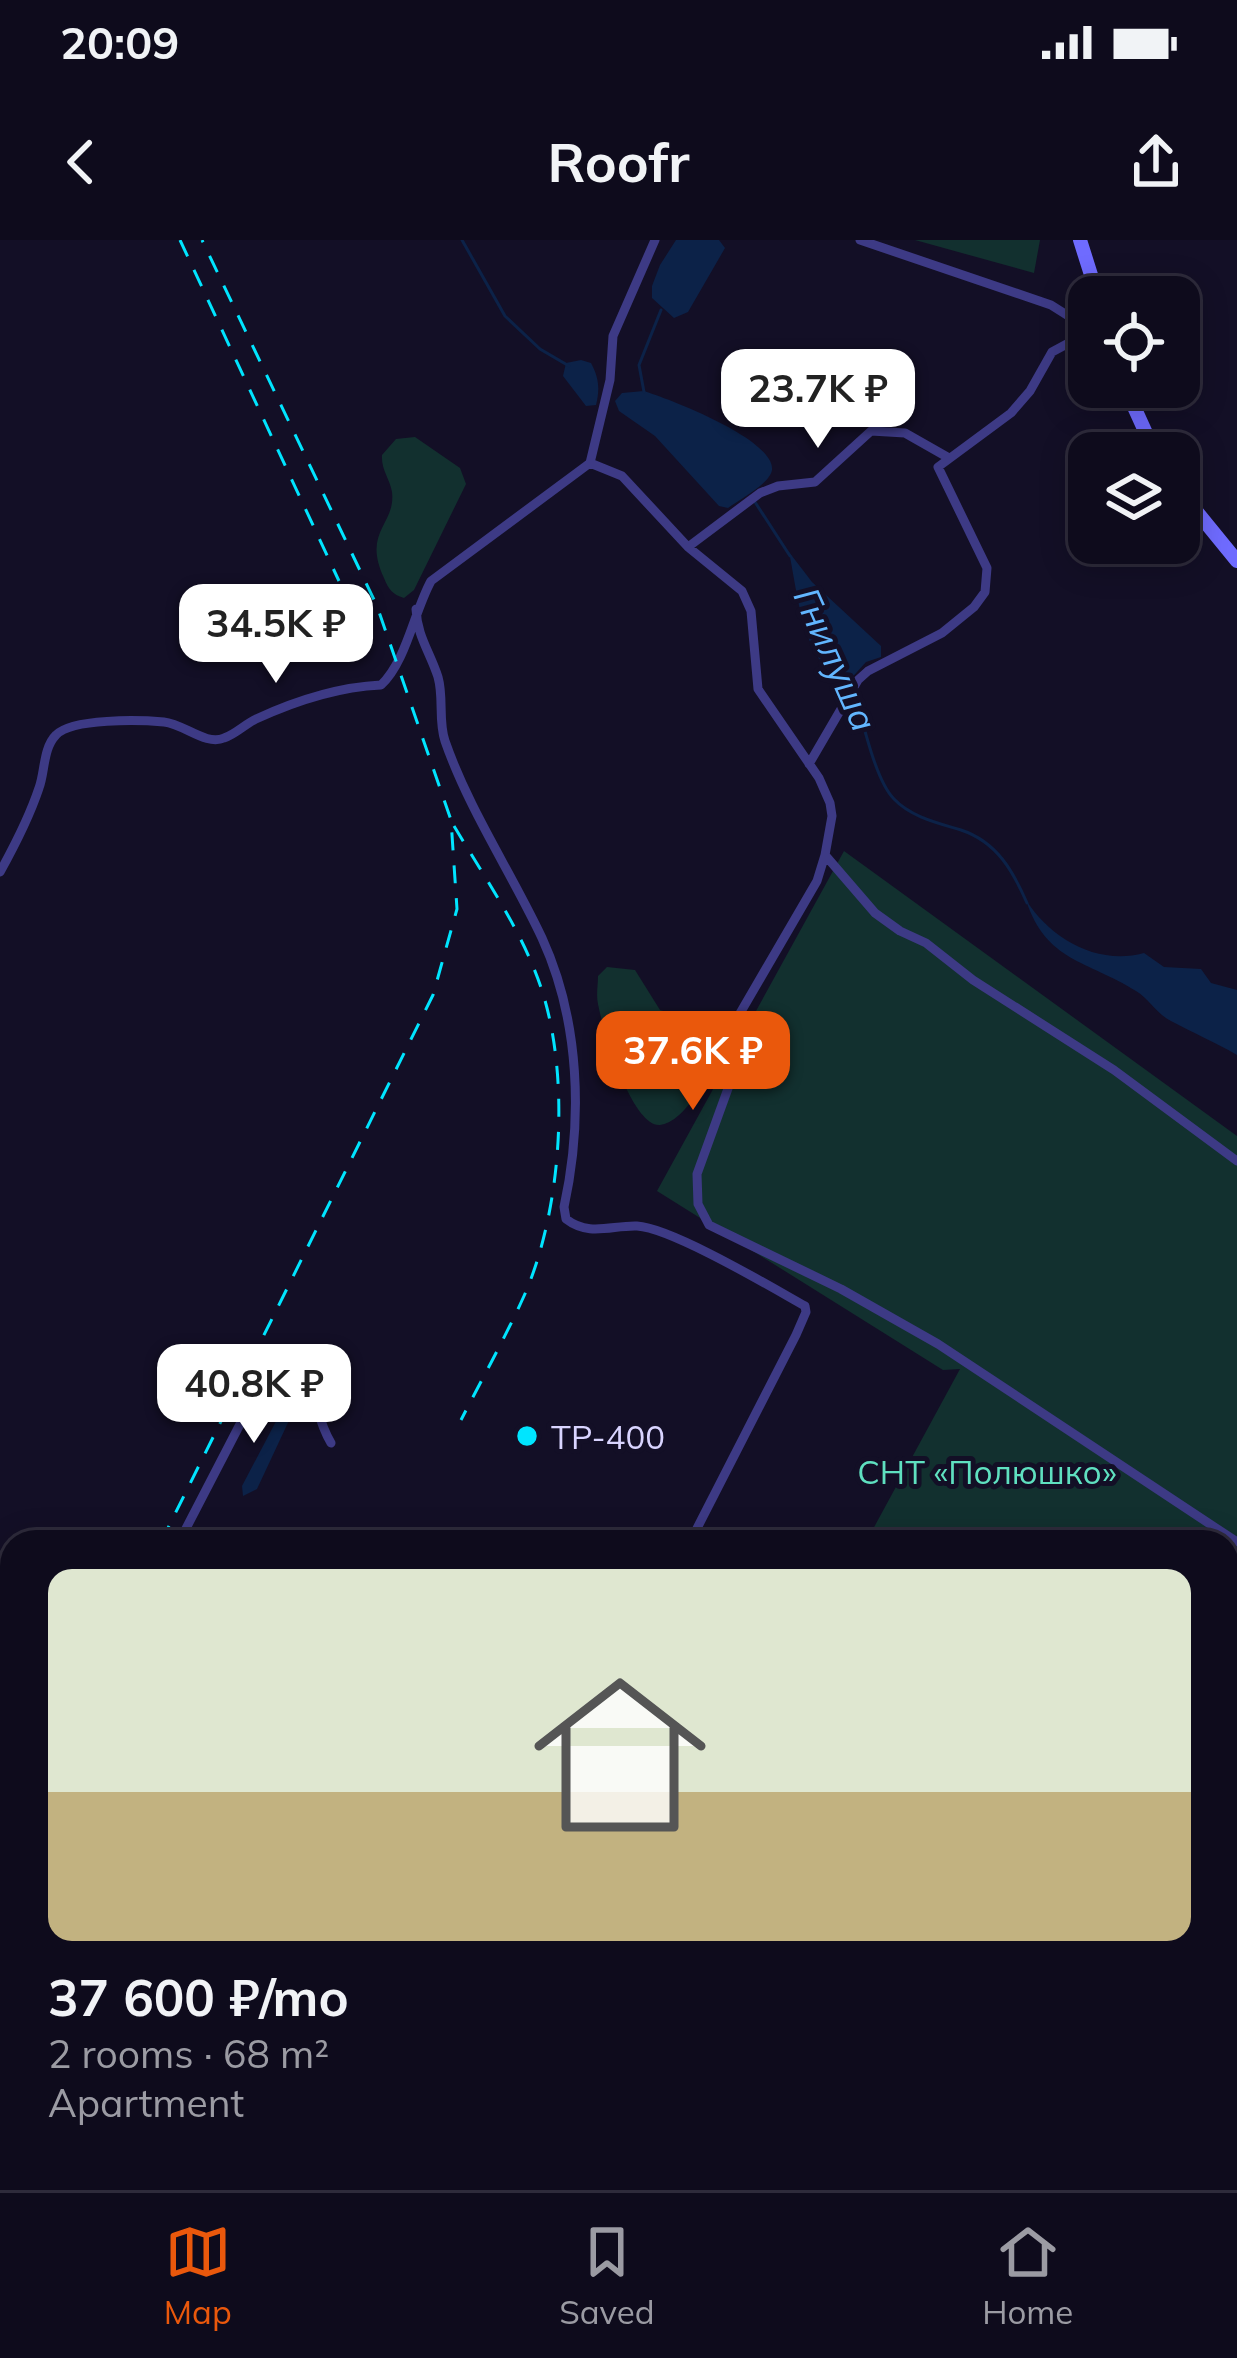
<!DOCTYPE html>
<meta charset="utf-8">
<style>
:root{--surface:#0e0b1c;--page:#171425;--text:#f1f3f6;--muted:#9b9ba3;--line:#2e2b3b;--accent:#ea580c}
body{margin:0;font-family:Mulish,sans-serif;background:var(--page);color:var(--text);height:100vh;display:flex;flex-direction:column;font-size:45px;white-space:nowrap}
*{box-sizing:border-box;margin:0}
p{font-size:39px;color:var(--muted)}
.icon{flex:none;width:66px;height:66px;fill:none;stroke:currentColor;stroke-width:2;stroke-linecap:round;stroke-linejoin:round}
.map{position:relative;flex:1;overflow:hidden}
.drawer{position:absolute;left:0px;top:1290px;width:1239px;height:660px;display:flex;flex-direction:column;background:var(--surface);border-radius:36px 36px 0 0;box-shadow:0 6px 30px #0003,0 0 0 3px var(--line)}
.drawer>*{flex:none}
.controls{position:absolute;left:1068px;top:36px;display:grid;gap:24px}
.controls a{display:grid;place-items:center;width:132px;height:132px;border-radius:24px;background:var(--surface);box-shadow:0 6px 30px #0003,0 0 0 3px var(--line);font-size:60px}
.price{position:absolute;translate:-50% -102px;padding:0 27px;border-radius:24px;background:#fff;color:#222;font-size:39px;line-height:78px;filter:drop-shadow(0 3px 6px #0008)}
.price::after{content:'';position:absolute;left:50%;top:72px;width:36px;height:27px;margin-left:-18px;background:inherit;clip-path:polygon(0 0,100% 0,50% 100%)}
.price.on{background:var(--accent);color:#fff}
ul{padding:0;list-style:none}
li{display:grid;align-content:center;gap:24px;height:636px;padding:0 48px}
li span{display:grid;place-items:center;height:372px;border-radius:24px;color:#555}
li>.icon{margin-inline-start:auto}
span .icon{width:216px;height:216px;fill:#fffc;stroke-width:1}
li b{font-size:51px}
.status{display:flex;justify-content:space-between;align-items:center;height:84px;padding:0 60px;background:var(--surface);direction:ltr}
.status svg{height:33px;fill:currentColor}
header{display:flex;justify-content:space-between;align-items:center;height:156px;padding:0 48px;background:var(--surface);font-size:54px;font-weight:700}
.dock{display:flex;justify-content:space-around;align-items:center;height:168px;border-top:3px solid var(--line);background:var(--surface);font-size:33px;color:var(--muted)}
.dock a{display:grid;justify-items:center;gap:6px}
.dock .on{color:var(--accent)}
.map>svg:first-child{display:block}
.green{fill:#12302f}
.water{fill:#0c2248}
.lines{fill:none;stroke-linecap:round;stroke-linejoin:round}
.stream{stroke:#0c2248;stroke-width:3}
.minor{stroke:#3d3a85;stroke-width:9}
.secondary{stroke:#6f6bff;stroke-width:14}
.rail{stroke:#00e5ff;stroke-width:3;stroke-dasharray:18 15;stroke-linecap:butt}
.poi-dot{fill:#00e5ff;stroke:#130f26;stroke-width:4.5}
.labels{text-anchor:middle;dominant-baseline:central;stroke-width:10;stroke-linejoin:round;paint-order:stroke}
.poi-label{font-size:33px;fill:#d9d4ff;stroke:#130f26;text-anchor:start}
.park-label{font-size:33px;fill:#5fe0c0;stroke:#130f26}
.water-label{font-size:36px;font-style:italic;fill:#62b6ff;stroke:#130f26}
</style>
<div class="status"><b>20:09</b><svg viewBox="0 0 49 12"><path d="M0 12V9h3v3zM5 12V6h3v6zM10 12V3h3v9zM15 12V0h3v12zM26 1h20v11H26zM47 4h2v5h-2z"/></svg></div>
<header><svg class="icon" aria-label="back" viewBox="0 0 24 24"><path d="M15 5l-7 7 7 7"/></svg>Roofr<svg class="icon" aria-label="share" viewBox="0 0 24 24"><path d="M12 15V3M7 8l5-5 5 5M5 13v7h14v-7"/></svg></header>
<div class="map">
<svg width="1237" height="1950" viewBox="0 0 1237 1950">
<rect width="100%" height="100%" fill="#130f26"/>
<path class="green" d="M915 0H1040L1034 33Z
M415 197 460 228 466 244 414 350 404 358C392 354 389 350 384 338 362 291 396 285 392 252 390 239 381 230 382 215L396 199Z
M844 611 1237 896V1950H715V1938H1227V1302H866L960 1129 943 1130 657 951Z
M607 727 635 730 660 770 715 787C727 812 688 883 660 885 632 887 603 790 598 764 596 755 598 745 598 736Z"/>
<path class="water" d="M676 0H719L725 8 688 72 674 78 652 58V46L660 25Z
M581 120 591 123C599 138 600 149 596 165L586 166 563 136 566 123Z
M644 151C669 159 775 199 772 230 770 244 738 260 728 268L719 266 655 196 619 171 615 161 622 153Z
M789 312 812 342 881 406V417L866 422 847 443C802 424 798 354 789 312Z
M1026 660C1050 698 1097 726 1144 713L1164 727 1201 729 1211 743 1237 750V815C1215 802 1193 793 1171 781 1157 774 1149 759 1136 751 1087 720 1046 722 1026 660Z
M292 1164 293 1172 257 1249 243 1256 242 1246 284 1166Z"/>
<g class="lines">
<path class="stream" d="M462 0 505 76 540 109 569 126
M644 152 639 125 661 70
M753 259 790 316
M855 455C863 481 875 540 894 559 911 577 938 583 961 590 997 602 1013 631 1027 663"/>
<path class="minor" d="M860 0 1051 65 1089 89
M590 223 622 236 688 307 742 351 751 371 758 449 819 538 830 563 832 576 825 615 875 673 900 691 926 703 973 740 1114 830 1237 921
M590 223 610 140 613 96 655 0
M688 307 760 253 778 246 815 242 871 191 905 193 949 218
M416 369C417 396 430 412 438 437 444 458 438 480 445 501 469 570 511 632 542 698 580 781 583 880 564 967L566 979C589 997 612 985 637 986 672 988 771 1047 805 1066L806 1072 796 1095 690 1302
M809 524 858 440 868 431 942 393 974 367 985 352 987 328 938 227 1011 173 1030 151 1052 112 1089 92
M825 615 817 641 739 775 734 832 697 934 698 964 709 985 841 1049 938 1104 1237 1302
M0 632C15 605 29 578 39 548 45 532 43 508 56 495 72 478 140 480 164 482 184 484 206 506 224 498 236 494 245 484 256 479 295 461 339 447 381 445 406 422 414 372 431 341L590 223
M179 1302 265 1136C333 1149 305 1158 331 1203
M0 1597 2 1606 12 1618
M0 1669 12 1638
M1227 1882 1237 1892
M137 1950 143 1938"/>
<path class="secondary" d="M1080 0 1098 57
M1125 147 1155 213
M1179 250 1237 321"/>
<path class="rail" d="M180 0 339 341
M454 586C486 640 526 696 544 757 570 845 561 972 524 1056 505 1098 482 1139 461 1180
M161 1302 433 755 457 669 451 580 377 366 202 0
M0 1627 12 1600"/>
</g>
<circle class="poi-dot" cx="527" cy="1196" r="12"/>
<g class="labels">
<g class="poi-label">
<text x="551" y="1196">ТР-400</text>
</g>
<g class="park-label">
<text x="987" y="1231">СНТ «Полюшко»</text>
</g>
<g class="water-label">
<text transform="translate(836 419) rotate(66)">Гнилуша</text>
</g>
</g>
</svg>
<div class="controls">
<a><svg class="icon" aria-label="locate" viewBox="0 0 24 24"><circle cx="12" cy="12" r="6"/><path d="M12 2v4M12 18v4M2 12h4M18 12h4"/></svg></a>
<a><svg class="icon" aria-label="layers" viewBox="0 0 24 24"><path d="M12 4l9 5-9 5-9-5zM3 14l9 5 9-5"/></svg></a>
</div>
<b class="price" style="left:818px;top:211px">23.7K ₽</b>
<b class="price" style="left:276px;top:446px">34.5K ₽</b>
<b class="price on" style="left:693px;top:873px">37.6K ₽</b>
<b class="price" style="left:254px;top:1206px">40.8K ₽</b>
<section class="drawer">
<ul>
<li><span style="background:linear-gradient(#dfe7d0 60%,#c2b280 0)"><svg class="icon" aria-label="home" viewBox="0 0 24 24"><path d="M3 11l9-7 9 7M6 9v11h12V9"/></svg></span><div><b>37 600 ₽/mo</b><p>2 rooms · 68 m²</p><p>Apartment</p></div></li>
</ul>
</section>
</div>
<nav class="dock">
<a class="on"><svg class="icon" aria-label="map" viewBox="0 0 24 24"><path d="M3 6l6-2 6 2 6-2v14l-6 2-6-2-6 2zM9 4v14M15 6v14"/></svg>Map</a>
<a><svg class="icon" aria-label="saved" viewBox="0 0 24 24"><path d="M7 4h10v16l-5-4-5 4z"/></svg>Saved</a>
<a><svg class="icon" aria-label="home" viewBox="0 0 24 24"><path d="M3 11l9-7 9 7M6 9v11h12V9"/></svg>Home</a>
</nav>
